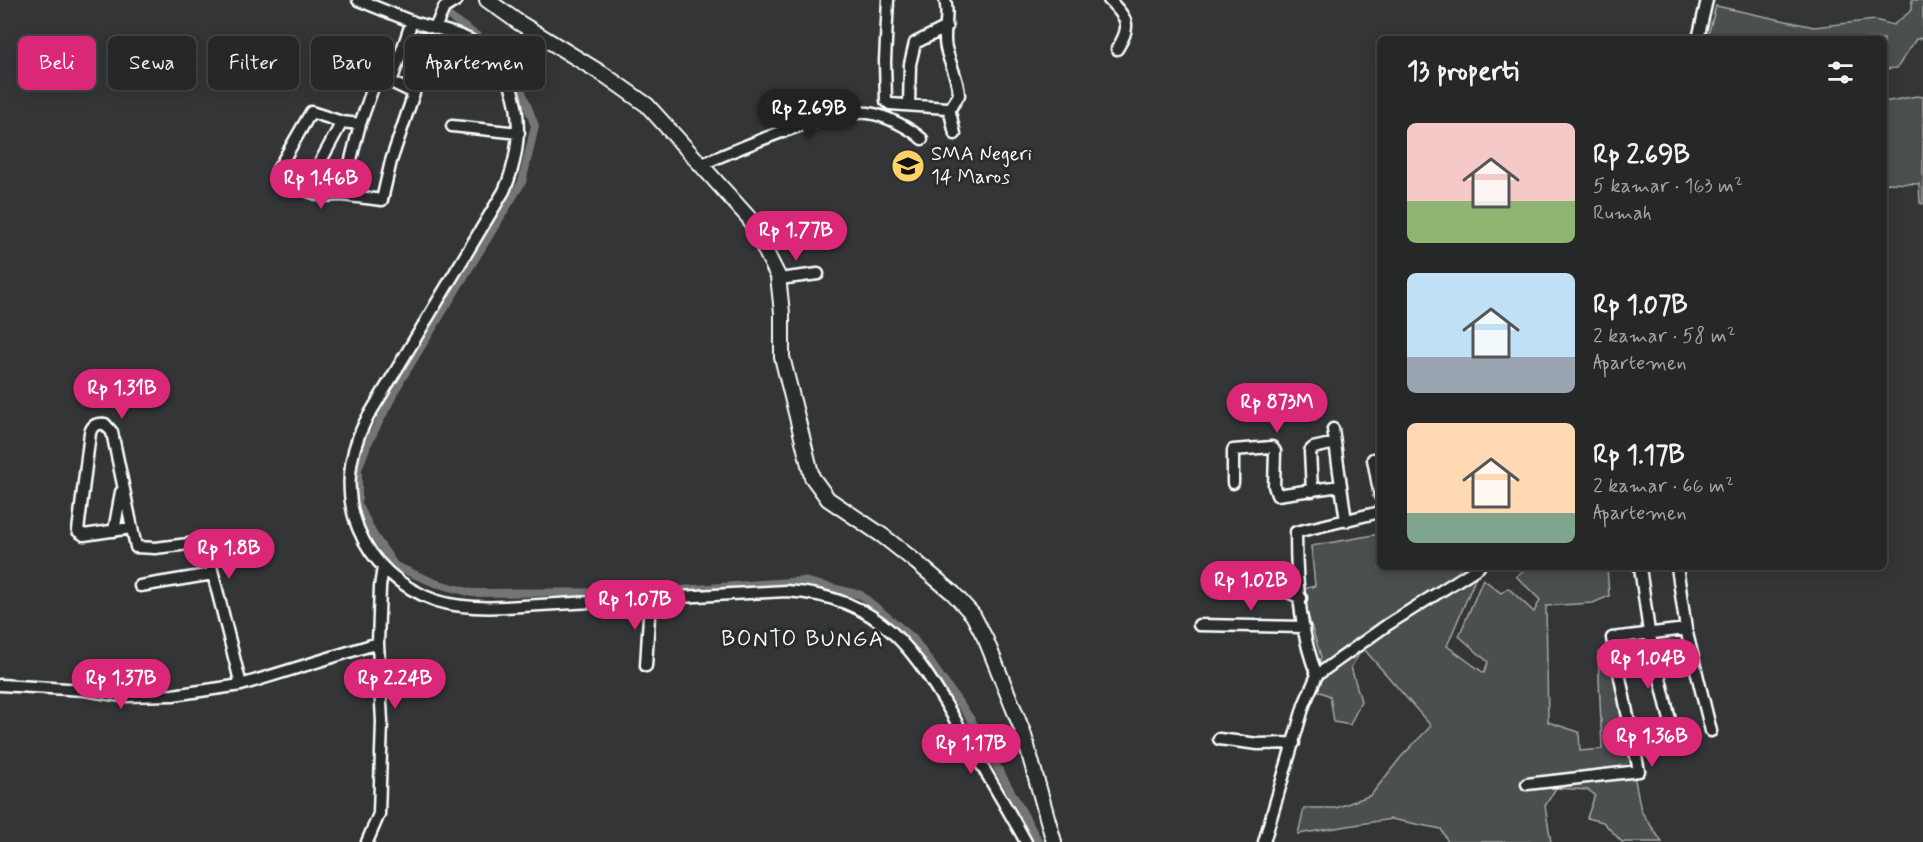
<!DOCTYPE html>
<html lang="id">
<meta charset="utf-8">
<style>
:root{--surface:#262828;--page:#323434;--text:#f1f3f6;--muted:#a4a6a8;--line:#424445;--accent:#db2777}
body{margin:0;font-family:Mynerve,sans-serif;background:var(--page);color:var(--text);height:100vh;display:flex;flex-direction:column;font-size:22px;white-space:nowrap}
*{box-sizing:border-box;margin:0}
p{font-size:20px;color:var(--muted)}
.icon{flex:none;width:33px;height:33px;fill:none;stroke:currentColor;stroke-width:2;stroke-linecap:round;stroke-linejoin:round}
.map{position:relative;flex:1;overflow:hidden}
.sheet{position:absolute;left:1377px;top:36px;width:510px;height:534px;display:flex;flex-direction:column;background:var(--surface);border-radius:9px;box-shadow:0 3px 15px #0003,0 0 0 2px var(--line)}
.sheet>*{flex:none}
.banner{position:absolute;left:18px;top:36px;width:570px;height:54px;display:flex;gap:12px}
.price{position:absolute;translate:-50% -51px;padding:0 14px;border-radius:21px;background:var(--accent);color:#fff;font-size:20px;line-height:39px;filter:drop-shadow(0 2px 3px #0008)}
.price::after{content:'';position:absolute;left:50%;top:36px;width:18px;height:14px;margin-left:-9px;background:inherit;clip-path:polygon(0 0,100% 0,50% 100%)}
.price.current{background:#222;color:#fff}
ul{padding:0;list-style:none}
li{display:flex;align-items:center;gap:18px;height:150px;padding:0 30px}
li span{display:grid;place-items:center;flex:none;width:168px;height:120px;border-radius:9px;color:#555}
li>.icon{margin-inline-start:auto}
span .icon{width:72px;height:72px;fill:#fffc;stroke-width:1}
li b{font-size:26px}
h2{display:flex;justify-content:space-between;align-items:center;height:72px;padding:0 30px;font-size:26px}
.chip{padding:0 21px;border-radius:9px;background:var(--surface);box-shadow:0 3px 15px #0003,0 0 0 2px var(--line);font-size:21px;line-height:54px}
.chip.current{background:var(--accent);color:#fff}
.map>svg:first-child{display:block}
.green{fill:#4c4f50;stroke:#a6a7a8;stroke-width:1.5}
.lines{fill:none;stroke-linecap:round;stroke-linejoin:round}
.canal{stroke:#737576;stroke-width:8}
.minor-casing{stroke:#fff;stroke-width:15}
.major-casing{stroke:#fff;stroke-width:18}
.minor{stroke:#2a2d2e;stroke-width:10}
.major{stroke:#2a2d2e;stroke-width:14}
.labels{text-anchor:middle;dominant-baseline:central;stroke-width:6;stroke-linejoin:round;paint-order:stroke}
.poi-label{font-size:20px;fill:#fff;stroke:#2a2d2e;text-anchor:start}
.quarter-label{font-size:22px;letter-spacing:1.5px;fill:#fff;stroke:#2a2d2e}
</style>
<div class="map">
<svg width="1923" height="842" viewBox="0 0 1923 842">
<rect width="100%" height="100%" fill="#333536"/>
<filter id="ink" filterUnits="userSpaceOnUse"><feTurbulence type="fractalNoise" baseFrequency=".0167" numOctaves="2"/><feDisplacementMap in="SourceGraphic" scale="12" xChannelSelector="R" yChannelSelector="G"/><feConvolveMatrix kernelMatrix="1 2 1 2 8 2 1 2 1" color-interpolation-filters="sRGB"/></filter>
<g filter="url(#ink)">
<path class="green" d="M1912 0H1923V38L1916 39 1897 68 1884 69V39H1707L1716 6 1814 27 1875 20 1893 25 1912 10Z
M1917 96 1923 97V204L1920 203 1919 184 1887 183 1884 189V102Z
M1380 534V567H1479L1483 571 1476 577 1447 646 1484 673 1488 662 1459 636 1483 579 1501 593 1508 588 1534 612 1540 600 1516 576 1529 567H1607L1609 596 1593 603 1546 606 1548 722 1579 732 1580 751 1602 749 1598 653 1609 645 1641 811 1662 842H1622L1603 822 1587 818 1595 795 1588 790 1556 788 1545 806 1551 842H1448L1441 829 1391 819 1298 834 1304 808H1336L1371 795 1401 757 1431 726 1363 648 1351 667 1361 701 1350 725 1334 722 1330 696 1312 688 1321 657 1300 590 1315 586 1311 546Z"/>
<g class="lines">
<path class="canal" d="M450 17 479 37 516 76 535 126 522 182 401 380 367 445 358 469V504L373 534 395 566 435 583 472 593 655 592 803 581 861 595 913 638 970 718 1039 842"/>
<defs>
<path id="minor" d="M358 0C376 7 395 15 413 22 432 28 453 31 470 40 525 70 527 140 504 191L365 422C328 495 360 574 437 601 459 608 483 608 505 607L786 591C888 597 918 657 964 735 985 771 1006 806 1026 842
M888 0 885 61 886 101 890 104 947 108 950 112 955 134
M945 0C950 16 942 33 946 48 950 65 958 78 959 95L949 110
M1109 0C1128 19 1132 26 1117 49
M435 28 444 8 457 0
M1698 39 1707 0
M391 82 380 79 375 82 360 124 342 195 382 200 391 161 414 93 391 82 412 21
M909 105 910 64 915 43 947 27
M452 126 519 133
M700 165C740 148 826 110 868 113 885 115 910 128 922 139
M305 190 342 122
M342 195 322 196 305 190 277 171 311 112 342 122 360 124
M779 279 818 274
M1333 429 1335 443
M1373 459 1380 496
M1233 483V450L1272 447 1275 451 1274 486 1277 495 1340 486
M1312 491 1310 451 1313 448 1335 443 1346 521
M131 528 84 535 78 531 90 433C92 425 97 423 105 424L112 432 136 547 155 548 205 542 213 574
M114 531 121 492
M1640 567 1649 632 1675 741
M1677 567 1686 629 1711 731
M1269 584 1301 598
M140 586 213 574 241 685
M1199 625 1304 627
M646 666 650 600
M1317 675C1300 635 1296 575 1296 532L1380 512
M0 685 84 690 122 696 173 695 241 685 378 643
M1219 739 1258 744 1294 743
M1527 784 1639 771 1612 638 1686 629
M367 842 379 814 382 722 378 643 380 587 383 567
M1264 842 1304 705 1317 675 1387 625 1479 567"/>
<path id="major" d="M487 0 518 22 606 76 647 105 749 218 778 276 782 313V357L812 477 828 499 883 536 916 562 953 593 973 615 986 640 1023 732 1054 842"/>
</defs>
<use href="#minor" class="minor-casing"/>
<use href="#major" class="major-casing"/>
<use href="#minor" class="minor"/>
<use href="#major" class="major"/>
</g>
</g>
<defs>
<symbol id="school-disc" viewBox="-11 -11 22 22"><circle r="9.5" fill="#ffd166" stroke="#2a2d2e"/><path d="M0-5L7-2L0 1L-7-2ZM-4 1L0 2.5L4 1V4Q0 6-4 4Z" fill="#111"/></symbol>
</defs>
<g fill-rule="evenodd">
<use href="#school-disc" x="889" y="147" width="38" height="38"/>
</g>
<g class="labels">
<g class="poi-label">
<text x="931" y="154">SMA Negeri<tspan x="931" dy="23">14 Maros</tspan></text>
</g>
<g class="quarter-label">
<text x="803" y="640">BONTO BUNGA</text>
</g>
</g>
</svg>
<b class="price current" style="left:809px;top:140px">Rp 2.69B</b>
<b class="price" style="left:321px;top:210px">Rp 1.46B</b>
<b class="price" style="left:796px;top:262px">Rp 1.77B</b>
<b class="price" style="left:122px;top:420px">Rp 1.31B</b>
<b class="price" style="left:1277px;top:434px">Rp 873M</b>
<b class="price" style="left:229px;top:580px">Rp 1.8B</b>
<b class="price" style="left:1251px;top:612px">Rp 1.02B</b>
<b class="price" style="left:635px;top:631px">Rp 1.07B</b>
<b class="price" style="left:1648px;top:690px">Rp 1.04B</b>
<b class="price" style="left:121px;top:710px">Rp 1.37B</b>
<b class="price" style="left:395px;top:710px">Rp 2.24B</b>
<b class="price" style="left:1652px;top:768px">Rp 1.36B</b>
<b class="price" style="left:971px;top:775px">Rp 1.17B</b>
<div class="banner">
<a class="chip current">Beli</a>
<a class="chip">Sewa</a>
<a class="chip">Filter</a>
<a class="chip">Baru</a>
<a class="chip">Apartemen</a>
</div>
<section class="sheet">
<h2>13 properti<svg class="icon" aria-label="filters" viewBox="0 0 24 24"><path d="M4 7h16M4 17h16"/><circle cx="9" cy="7" r="2"/><circle cx="15" cy="17" r="2"/></svg></h2>
<ul>
<li><span style="background:linear-gradient(#f6c9c9 65%,#8fb573 0)"><svg class="icon" aria-label="home" viewBox="0 0 24 24"><path d="M3 11l9-7 9 7M6 9v11h12V9"/></svg></span><div><b>Rp 2.69B</b><p>5 kamar · 163 m²</p><p>Rumah</p></div></li>
<li><span style="background:linear-gradient(#bfe0f5 70%,#9aa5b1 0)"><svg class="icon" aria-label="home" viewBox="0 0 24 24"><path d="M3 11l9-7 9 7M6 9v11h12V9"/></svg></span><div><b>Rp 1.07B</b><p>2 kamar · 58 m²</p><p>Apartemen</p></div></li>
<li><span style="background:linear-gradient(#ffd9b3 75%,#7fa58c 0)"><svg class="icon" aria-label="home" viewBox="0 0 24 24"><path d="M3 11l9-7 9 7M6 9v11h12V9"/></svg></span><div><b>Rp 1.17B</b><p>2 kamar · 66 m²</p><p>Apartemen</p></div></li>
</ul>
</section>
</div>
